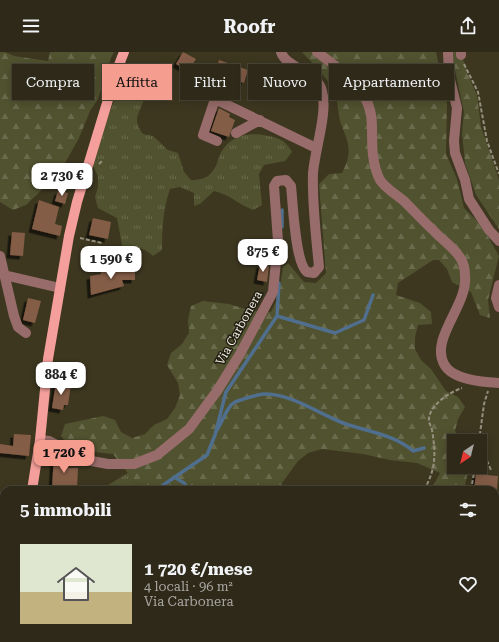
<!DOCTYPE html>
<html lang="it">
<meta charset="utf-8">
<style>
:root{--surface:#2e2918;--page:#363121;--text:#f1f3f6;--muted:#a7a6a2;--line:#494537;--accent:#f59d8e}
body{margin:0;font-family:"Roboto Serif",serif;background:var(--page);color:var(--text);height:100vh;display:flex;flex-direction:column;font-size:15px;white-space:nowrap}
*{box-sizing:border-box;margin:0}
p{font-size:13px;color:var(--muted)}
.icon{flex:none;width:22px;height:22px;fill:none;stroke:currentColor;stroke-width:2;stroke-linecap:round;stroke-linejoin:round}
.map{position:relative;flex:1;overflow:hidden}
.side{position:absolute;left:0px;top:434px;width:499px;height:156px;display:flex;flex-direction:column;background:var(--surface);border-radius:12px 12px 0 0;box-shadow:0 2px 10px #0003,0 0 0 1px var(--line)}
.side>*{flex:none}
.banner{position:absolute;left:12px;top:12px;width:475px;height:36px;display:flex;gap:8px}
.needle{width:26px;rotate:215deg}
.tools{position:absolute;left:447px;top:382px;display:grid;gap:8px}
.tools a{display:grid;place-items:center;width:40px;height:40px;border-radius:0px;background:var(--surface);box-shadow:0 2px 10px #0003,0 0 0 1px var(--line);font-size:20px}
.price{position:absolute;translate:-50% -34px;padding:0 9px;border-radius:8px;background:#fff;color:#222;font-size:13px;line-height:26px;filter:drop-shadow(0 1px 2px #0008)}
.price::after{content:'';position:absolute;left:50%;top:24px;width:12px;height:9px;margin-left:-6px;background:inherit;clip-path:polygon(0 0,100% 0,50% 100%)}
.price.active{background:var(--accent);color:#111}
ul{padding:0;list-style:none}
li{display:flex;align-items:center;gap:12px;height:100px;padding:0 20px}
li+li{border-top:1px solid var(--line)}
li span{display:grid;place-items:center;flex:none;width:112px;height:80px;border-radius:0px;color:#555}
li>.icon{margin-inline-start:auto}
span .icon{width:48px;height:48px;fill:#fffc;stroke-width:1}
li b{font-size:17px}
h2{display:flex;justify-content:space-between;align-items:center;height:48px;padding:0 20px;font-size:17px}
.pill{padding:0 14px;border-radius:0px;background:var(--surface);box-shadow:0 2px 10px #0003,0 0 0 1px var(--line);font-size:14px;line-height:36px}
.pill.active{background:var(--accent);color:#111}
header{display:flex;justify-content:space-between;align-items:center;height:52px;padding:0 20px;background:var(--surface);font-size:18px;font-weight:700}
.map>svg:first-child{display:block}
.grass{fill:url(#grass-tufts)}
.forest{fill:url(#forest-firs)}
.lines{fill:none;stroke-linecap:round;stroke-linejoin:round}
.stream{stroke:#506f8e;stroke-width:3.5}
.building{fill:#845d46;filter:url(#shadow)}
.path{stroke:#95907d;stroke-width:2;stroke-dasharray:4 2;stroke-linecap:butt}
.minor{stroke:#976c6a;stroke-width:10}
.major{stroke:#f59f9c;stroke-width:10}
.labels{text-anchor:middle;dominant-baseline:central;stroke-width:3;stroke-linejoin:round;paint-order:stroke}
.street-label{font-size:12px;fill:#f1eddf;stroke:#211e14}
</style>
<header><svg class="icon" aria-label="menu" viewBox="0 0 24 24"><path d="M4 6h16M4 12h16M4 18h16"/></svg>Roofr<svg class="icon" aria-label="share" viewBox="0 0 24 24"><path d="M12 15V3M7 8l5-5 5 5M5 13v7h14v-7"/></svg></header>
<div class="map">
<svg width="499" height="590" viewBox="0 0 499 590">
<defs>
<pattern id="grass-tufts" width="24" height="20" patternUnits="userSpaceOnUse"><rect width="24" height="20" fill="#51522f"/><path d="M3 7l-1-3M5 7V3M7 7l1-3M15 17l-1-3M17 17v-4M19 17l1-3" fill="none" stroke="#6a6b4d"/></pattern>
<pattern id="forest-firs" width="22" height="20" patternUnits="userSpaceOnUse"><rect width="22" height="20" fill="#51522f"/><path d="M5 1l3.5 6h-7zM16 11l3.5 6h-7z" fill="#6a6b4d"/></pattern>
<filter id="shadow"><feDropShadow dx="-3.5" dy="3.5" stdDeviation="0" flood-color="#0009"/></filter>
</defs>
<rect width="100%" height="100%" fill="#3d3720"/>
<path class="grass" d="M131 13 138 16 146 23C146 30 147 36 145 43 142 60 130 65 143 82L153 84 168 98 178 101 184 120 191 128C199 128 206 127 211 121 216 116 217 111 219 105 227 84 249 79 268 84 280 86 286 89 292 100L285 109 264 113 259 122 262 153 253 158C238 152 229 142 214 139L200 152 194 154V141L180 135 170 137C163 157 162 178 162 198L153 204C143 195 136 194 123 198L117 166 98 156 95 145 98 135V124L93 114 104 74 121 32Z
M128 421 134 429 146 438 159 436 173 438H104L108 433Z
M44 586H112L105 590H41Z"/>
<path class="forest" d="M0 0H5L14 4 48 9 50 0H114L111 6 98 47 90 59 79 86 65 111 46 134 26 153 13 158 0 150Z
M302 0H436L447 52 446 102 457 127 464 156 482 174 499 204 488 248 490 266 480 263 471 240 452 230 447 217 439 208H433L398 231 396 243 420 251 431 260 432 272 418 273 415 285V297L421 308 431 317 446 339 458 345 465 355 458 367 455 379 461 389H454V415H469L464 438H431L440 421 417 411 390 408 363 402 322 397 308 401 298 409 282 431 283 438H146L134 429 113 402C96 400 72 399 61 384L65 372 103 364 115 368 121 380 132 386 145 382 154 373 167 367 175 356 180 343 178 331 167 313 171 301 182 292 189 281 188 268 191 254 203 249 229 252 252 259 271 260 279 243 283 215 288 211 304 230 316 231 326 221 319 132 329 122 342 121C354 97 348 92 340 69 338 61 338 52 336 44 330 28 314 13 302 0Z
M451 0H461L467 21 477 43 481 75 499 128V177L476 143 465 111 462 81 464 60Z
M495 472 499 473V529L495 527Z
M112 586H187L191 590H105Z
M221 586H339L340 590H213Z"/>
<g class="lines">
<path class="stream" d="M282 175V158
M277 264 335 281 364 268 373 243
M217 378C223 370 226 355 235 350 240 348 259 342 264 342 293 342 317 361 343 371 368 380 393 382 413 399L424 396
M174 425 184 431 189 438
M156 438 207 403 215 383 226 340 277 264 279 231
M0 505 4 503"/>
</g>
<path class="building" d="M183 0 196 7 188 19 176 12Z
M219 8 248 18 244 31 215 21Z
M219 56 230 62 229 65 235 68 229 85 211 79Z
M58 139 68 141 65 152 55 149Z
M39 148 59 155 55 172 62 174 60 184 32 177Z
M93 166 111 170 108 187 89 183Z
M12 180 25 181 23 204 10 203Z
M260 212 269 214 267 230 257 228Z
M114 217H135V228H122L124 234 91 243 90 224 101 222V219Z
M28 246 41 249 35 271 23 268Z
M56 330 71 332 68 353H64L63 358 52 356Z
M14 382 31 383 29 404 0 401V392L13 394Z
M54 400 70 407 68 416H78L77 436 69 435V438H52Z
M476 422 498 424 497 438H474Z"/>
<g class="lines">
<path class="path" d="M464 12 478 40 487 89 499 122
M99 112 103 108
M80 186 102 191
M479 389 484 352 488 339
M480 392 491 418
M424 438C436 417 436 402 432 378 431 375 430 372 429 370 427 354 450 340 462 336
M471 438 475 415
M495 519 499 520"/>
<path class="minor" d="M317 0C345 22 373 37 372 77 372 94 372 113 380 128 386 137 397 143 405 150 414 159 423 169 433 178 441 187 452 194 459 204 463 209 465 217 465 224 468 253 430 286 444 312 452 328 483 330 499 331
M448 0 449 24 457 56 454 89 455 101 465 128 469 147 489 178 499 189
M461 0V3
M236 81 260 68
M217 89 203 83 214 50 217 48 316 96
M0 204 14 264 18 275 26 281
M4 223 60 236
M499 233 496 246 499 255
M40 388 49 389 86 408 108 412H134L157 403 189 377 217 339 240 302 273 240 278 189 274 134 277 129 286 128 291 134C293 151 295 211 307 220L314 221 319 215C316 183 312 152 313 121 315 97 328 60 322 39 317 19 286 16 281 0"/>
<path class="major" d="M32 438 40 388 48 307 69 184 77 150 117 18 124 0
M0 569 4 556"/>
</g>
<g class="labels">
<g class="street-label">
<text transform="translate(239 276) rotate(-61)">Via Carbonera</text>
</g>
</g>
</svg>
<div class="tools">
<a><svg class="needle" viewBox="-14 -14 28 28"><path d="M0-13l5 13h-10z" fill="#e53935"/><path d="M0 13l5-13h-10z" fill="#a7a6a2"/></svg></a>
</div>
<b class="price" style="left:62px;top:145px">2 730 €</b>
<b class="price" style="left:263px;top:221px">875 €</b>
<b class="price" style="left:111px;top:228px">1 590 €</b>
<b class="price" style="left:61px;top:344px">884 €</b>
<b class="price active" style="left:64px;top:422px">1 720 €</b>
<div class="banner">
<a class="pill">Compra</a>
<a class="pill active">Affitta</a>
<a class="pill">Filtri</a>
<a class="pill">Nuovo</a>
<a class="pill">Appartamento</a>
</div>
<section class="side">
<h2>5 immobili<svg class="icon" aria-label="filters" viewBox="0 0 24 24"><path d="M4 7h16M4 17h16"/><circle cx="9" cy="7" r="2"/><circle cx="15" cy="17" r="2"/></svg></h2>
<ul>
<li><span style="background:linear-gradient(#dfe7d0 60%,#c2b280 0)"><svg class="icon" aria-label="home" viewBox="0 0 24 24"><path d="M3 11l9-7 9 7M6 9v11h12V9"/></svg></span><div><b>1 720 €/mese</b><p>4 locali · 96 m²</p><p>Via Carbonera</p></div><svg class="icon" aria-label="heart" viewBox="0 0 24 24"><path d="M12 20l-8-8c-3-5 5-10 8-4 3-6 11-1 8 4z"/></svg></li>
</ul>
</section>
</div>
